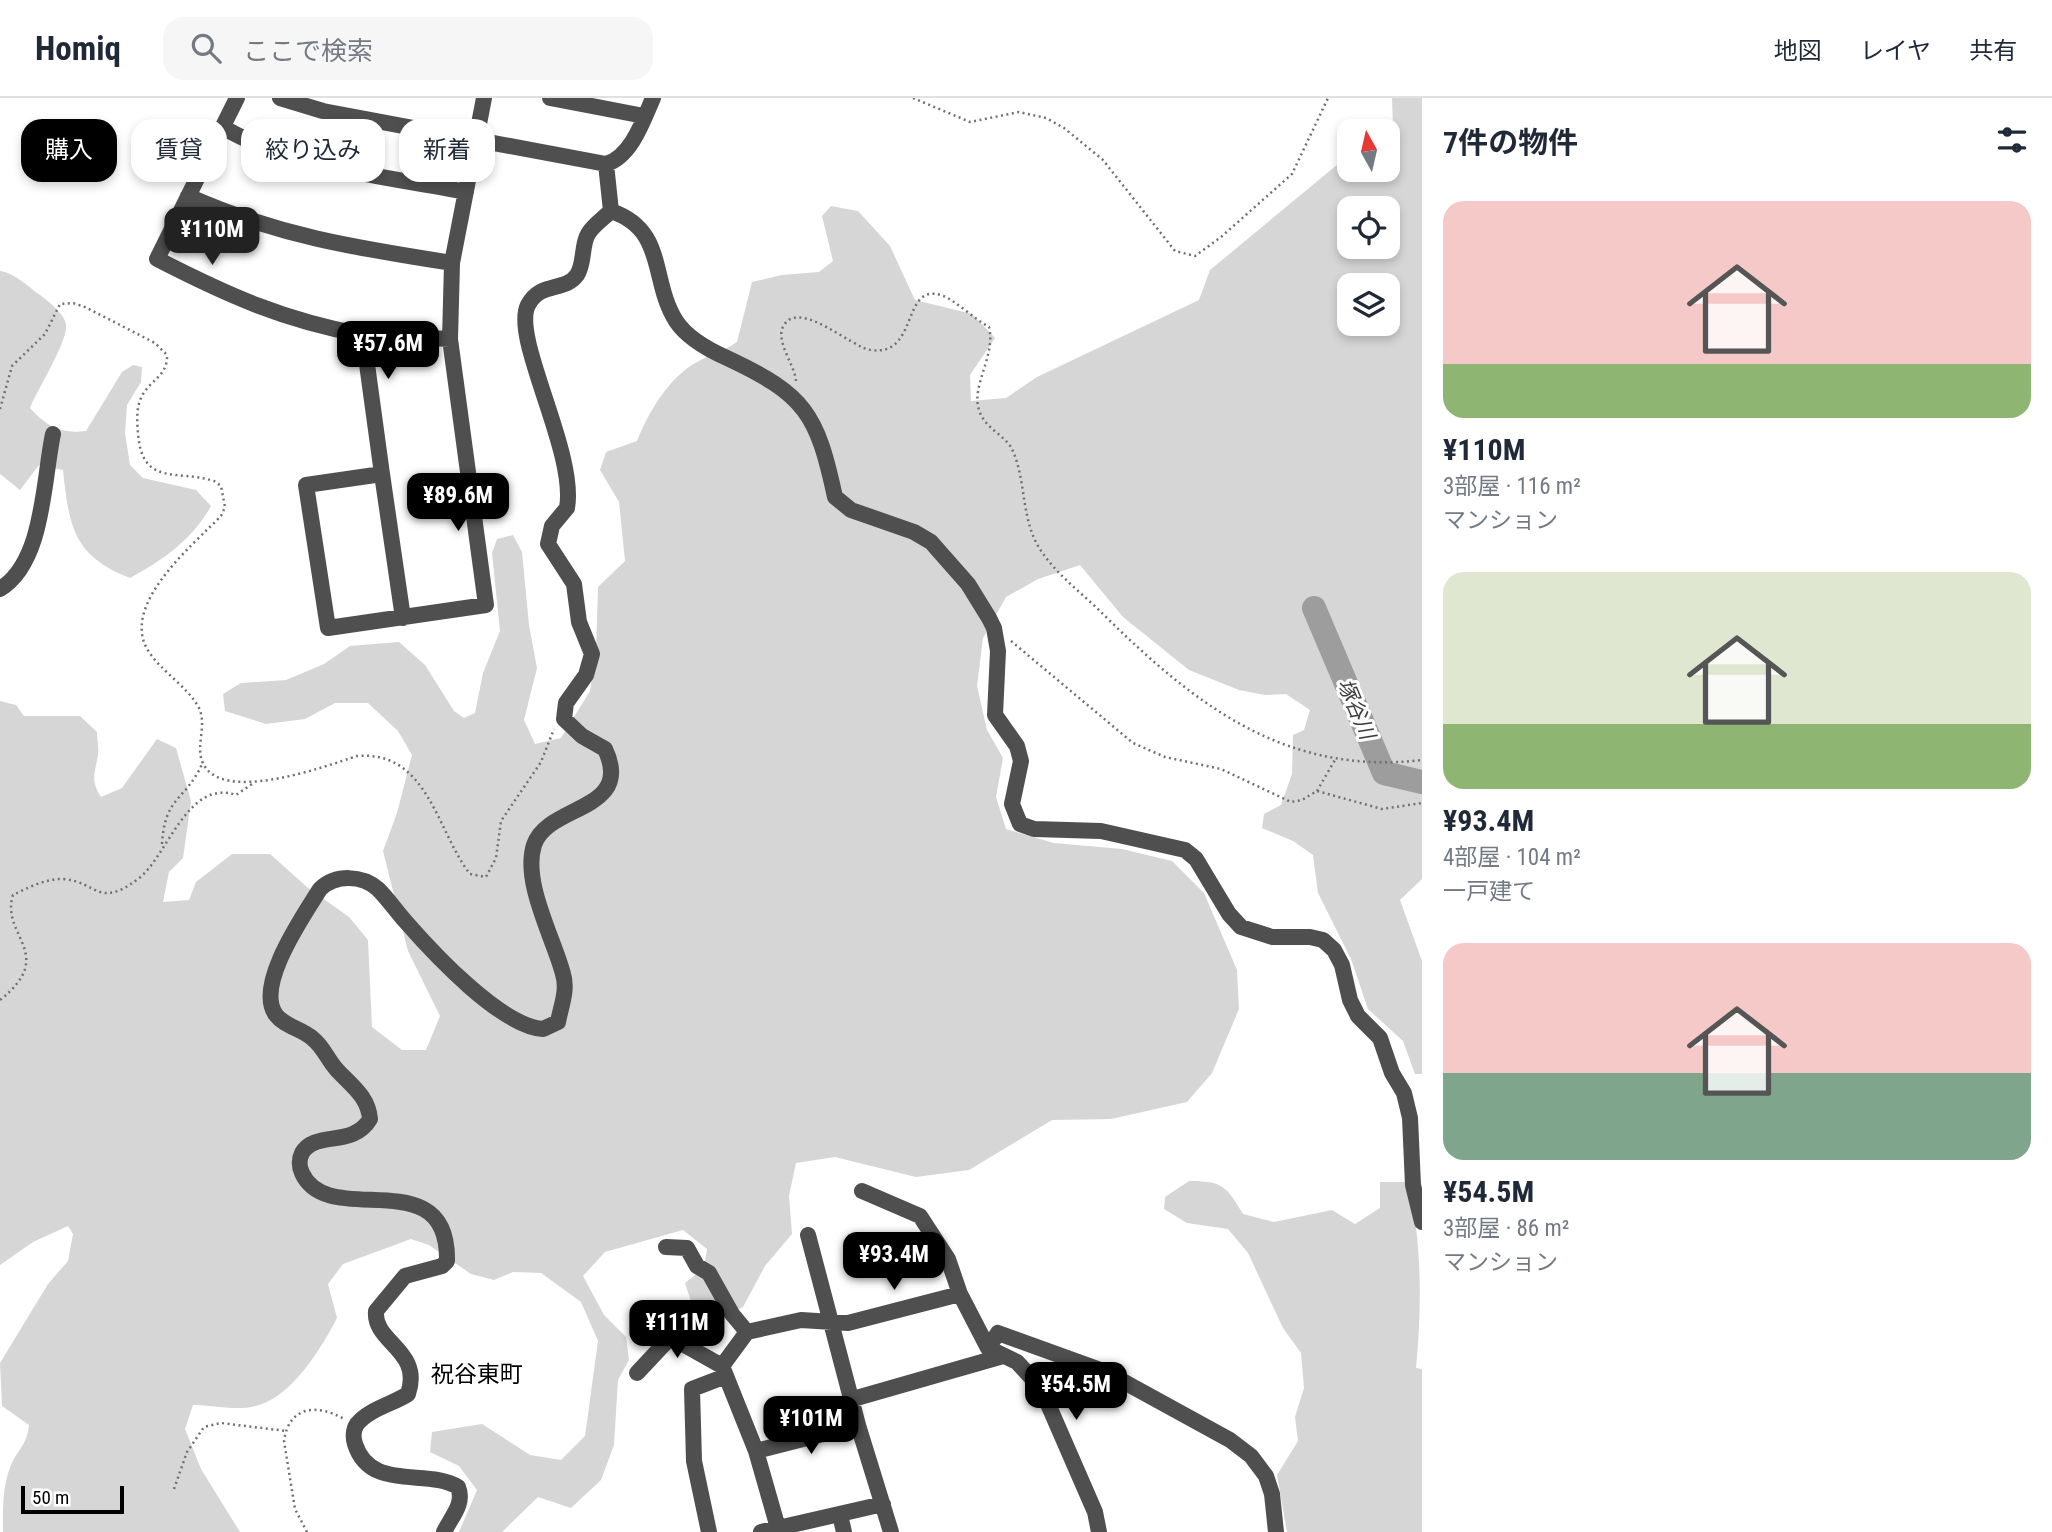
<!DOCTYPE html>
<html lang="ja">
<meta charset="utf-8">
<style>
:root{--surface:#fff;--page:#f6f6f7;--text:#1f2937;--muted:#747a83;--line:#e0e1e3;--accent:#000}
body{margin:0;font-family:"Roboto Condensed","Noto Sans JP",sans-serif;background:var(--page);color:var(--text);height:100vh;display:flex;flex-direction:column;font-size:26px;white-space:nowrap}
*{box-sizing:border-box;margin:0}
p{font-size:23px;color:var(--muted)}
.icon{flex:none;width:38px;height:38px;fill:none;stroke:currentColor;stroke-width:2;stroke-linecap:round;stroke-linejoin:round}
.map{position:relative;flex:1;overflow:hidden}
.details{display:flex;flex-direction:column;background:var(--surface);width:630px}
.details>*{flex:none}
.banner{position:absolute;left:21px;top:21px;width:665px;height:63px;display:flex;gap:14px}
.needle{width:46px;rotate:352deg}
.fabs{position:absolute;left:1337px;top:21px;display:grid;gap:14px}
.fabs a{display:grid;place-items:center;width:63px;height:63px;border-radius:14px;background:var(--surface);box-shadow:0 4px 10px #0003;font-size:35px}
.scale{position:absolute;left:21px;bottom:18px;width:103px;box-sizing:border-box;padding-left:7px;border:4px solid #000;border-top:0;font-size:19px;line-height:24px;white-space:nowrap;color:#000;-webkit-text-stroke:5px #fff;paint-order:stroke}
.price{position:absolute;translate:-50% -60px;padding:0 16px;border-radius:14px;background:var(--accent);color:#fff;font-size:23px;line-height:46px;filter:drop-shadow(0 2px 4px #0008)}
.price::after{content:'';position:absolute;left:50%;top:42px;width:21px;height:16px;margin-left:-10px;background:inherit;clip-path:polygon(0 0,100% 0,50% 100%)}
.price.active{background:#222;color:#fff}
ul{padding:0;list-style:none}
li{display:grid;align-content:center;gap:14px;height:371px;padding:0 21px}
li span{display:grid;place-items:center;height:217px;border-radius:21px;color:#555}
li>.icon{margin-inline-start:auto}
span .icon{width:126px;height:126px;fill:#fffc;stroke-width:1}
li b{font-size:30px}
h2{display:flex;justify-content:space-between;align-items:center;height:84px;padding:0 21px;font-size:30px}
.tag{padding:0 24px;border-radius:21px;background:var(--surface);box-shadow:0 4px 10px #0003;font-size:24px;line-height:63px}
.tag.active{background:var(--accent);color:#fff}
header{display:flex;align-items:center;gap:42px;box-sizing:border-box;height:98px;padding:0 35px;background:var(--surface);border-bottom:2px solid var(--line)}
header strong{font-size:33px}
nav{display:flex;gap:38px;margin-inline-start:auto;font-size:24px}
.search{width:490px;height:63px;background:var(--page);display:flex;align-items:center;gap:18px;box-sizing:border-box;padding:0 24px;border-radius:21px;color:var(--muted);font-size:26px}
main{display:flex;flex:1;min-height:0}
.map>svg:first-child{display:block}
.green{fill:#d6d6d6;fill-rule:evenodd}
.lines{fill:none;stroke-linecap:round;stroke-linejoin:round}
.river{stroke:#9d9d9d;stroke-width:24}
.path{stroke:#717171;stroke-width:2.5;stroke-dasharray:2 3.5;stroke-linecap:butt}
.minor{stroke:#4f4f4f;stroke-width:16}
.labels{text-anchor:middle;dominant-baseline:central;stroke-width:6;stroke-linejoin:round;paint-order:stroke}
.water-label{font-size:21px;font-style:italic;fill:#3e3e3e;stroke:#fff}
.quarter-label{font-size:23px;fill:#000;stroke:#fff}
</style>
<header>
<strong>Homiq</strong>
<div class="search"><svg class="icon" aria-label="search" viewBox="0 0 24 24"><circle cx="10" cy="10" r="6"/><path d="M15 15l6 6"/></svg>ここで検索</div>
<nav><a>地図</a><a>レイヤ</a><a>共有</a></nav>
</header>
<main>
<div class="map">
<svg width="1422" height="1434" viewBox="0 0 1422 1434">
<rect width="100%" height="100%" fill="#fff"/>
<path class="green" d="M1392 0H1422V781L1400 802 1422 863V976H1415L1403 943 1368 911 1351 861 1318 795 1313 757 1293 743 1262 730 1264 716 1281 707 1292 676 1293 637 1304 632 1310 612 1286 596 1265 597 1239 592 1189 572 1123 519 1080 467 1038 481 1006 499 983 540 977 588 987 632 1003 660 996 699 1006 731 1054 745 1122 751 1172 763 1204 795 1237 872 1239 911 1212 975 1187 1004 1111 1021 1052 1022 969 1072 916 1079 835 1059 796 1065 789 1098 792 1136 765 1168 743 1209 714 1223 694 1213 685 1185 704 1170 707 1151 683 1132 605 1154 583 1178 604 1217 626 1239 629 1262 618 1282 614 1347 601 1382 571 1410 538 1399 502 1434H459L477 1392 459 1368 430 1354 432 1334 482 1326 530 1357 561 1362 585 1338 598 1243 581 1204 541 1175 513 1174 494 1182 471 1176 429 1147 411 1141 343 1166 328 1186 337 1220C322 1249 293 1297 259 1307 238 1314 214 1307 193 1307L185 1331 201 1371 240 1434H3C3 1411 2 1389 11 1367 18 1351 27 1347 29 1327L2 1308 0 1265 48 1186 68 1163 73 1136 68 1128 33 1144 0 1167V603L16 607 24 618H80L97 634C97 641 99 650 98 657 95 675 90 682 101 699L122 690 157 641 176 650 191 703 183 760 169 774 163 804 189 802 196 784 232 756H270L307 789 349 819 368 842 372 929 402 952H426L440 918 408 853 383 753 397 715 412 657 398 633 368 605H335L305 621 266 626 225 613 223 596 241 585 286 582 324 566 350 548 399 544 425 567 454 613 464 620 475 615 483 575 500 533 492 455 497 441 513 437 522 454 529 527 537 570 524 622 535 646 561 640 590 593 596 554 598 489 625 463 619 404 600 372 606 354 637 343C648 315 669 279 697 264 710 256 725 253 737 244L752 184 782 177 819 174 833 163 822 118 831 108 858 113 890 148 915 202 972 216 995 240 970 277 971 303 1006 300 1037 279 1199 202 1210 172 1349 57V72H1388V33L1393 30ZM1349 110H1388V149H1349ZM1349 187H1388V226H1349Z
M0 173C12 174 27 187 37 195 46 201 64 215 66 226 69 242 37 292 30 310 47 329 61 336 86 333L122 274 133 267 142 269 141 284 127 307 125 335 130 367 143 380 196 392 211 408C193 441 162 463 130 480 73 458 69 428 63 372L39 367 20 392 0 376Z
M1189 1083C1223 1083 1226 1088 1243 1116L1274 1124 1332 1112 1355 1126 1380 1110V1084H1408C1422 1144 1422 1208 1416 1270L1422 1271V1434H1287L1277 1377 1298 1343 1295 1319 1304 1290 1301 1255 1283 1230 1248 1155 1228 1131 1187 1125 1164 1111 1165 1099Z"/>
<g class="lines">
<path class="river" d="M1314 510 1384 675 1422 684"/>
<path class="path" d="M913 0 970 24 1019 14 1046 20 1064 30 1103 62 1175 153 1195 158 1221 139 1292 76 1328 0
M796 283C795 267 774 242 784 227 800 201 852 250 871 252 919 259 901 185 941 197 954 201 974 221 989 229 996 258 971 287 979 312 985 331 1005 337 1012 351 1026 381 1021 418 1038 448 1054 475 1081 494 1103 516 1195 607 1286 678 1422 662
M0 311 12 268 45 236 60 206 73 205 85 209 155 245 167 257C168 278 150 282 142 298 136 309 137 323 138 335 142 389 176 371 214 383L221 388 225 409 221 418C193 447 118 508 149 554 162 574 188 589 199 610 207 627 196 647 202 663 219 708 326 668 357 658 428 652 437 734 470 776L486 779 496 760 501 723 541 664 554 631
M1011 543 1133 645 1165 659 1221 671 1291 704 1302 702 1317 693 1382 711 1422 705
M1317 693 1335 662
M162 746C165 697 185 704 202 666
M0 902C58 856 0 838 13 797 27 790 47 780 64 781 97 784 98 811 138 781 167 760 187 680 236 697L252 686
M174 1391 187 1354 204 1329 221 1325 286 1333
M307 1434 295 1411 284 1343C289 1307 318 1306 344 1321"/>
<path class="minor" d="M237 0 157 161C229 198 283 222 363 237
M280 0 323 13 606 66C631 59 643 23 653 0
M550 0 644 18
M222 29C296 71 384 78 466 94
M606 66 611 113C667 132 650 182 676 223 687 240 709 252 727 260 806 297 817 316 835 399L851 412 914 434 931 444 968 486 989 520 994 530 998 553 995 617 1017 648 1021 663 1012 706 1020 726 1034 731 1101 733 1185 752 1196 761 1229 816 1241 829 1272 839H1310L1323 842 1334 852 1342 867 1350 902 1358 918 1380 940 1392 975 1404 995 1410 1020 1413 1087 1422 1124
M188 98C278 138 356 150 452 165
M382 376 363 237 450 241
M0 491C44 464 43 383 53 336
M403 520 382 376 306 387 328 530 486 507 450 241 452 165 484 0
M862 1093 920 1118 948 1161 960 1196 988 1250 1017 1264 1041 1290 1095 1414 1099 1434
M808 1137 858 1327 891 1434
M666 1149 687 1150 697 1168 709 1175 732 1216 747 1234
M988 1250 998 1235 1106 1274 1230 1342 1251 1358 1266 1378 1272 1396 1276 1434
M637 1275 667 1243 674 1241 722 1268
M853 1301 1003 1258
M756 1353 858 1327
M840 1417 844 1434
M778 1430 756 1353 722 1268 747 1234 801 1222 848 1225 960 1196
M444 1434C451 1419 465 1406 458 1389 428 1370 370 1394 355 1346 353 1340 353 1332 357 1326 369 1311 393 1306 408 1296 423 1252 373 1245 376 1213L405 1178 442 1168 447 1163C449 1061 328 1133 302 1075 299 1069 299 1061 302 1055 315 1032 353 1050 370 1021 368 999 353 989 338 973 328 963 324 949 312 940 302 931 284 928 276 917 254 888 304 817 320 791 336 776 362 777 378 791 388 801 397 814 406 824 434 856 501 928 543 931L558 924C561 908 568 892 563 876 554 841 522 784 534 747 547 706 635 714 605 651L582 638 564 621 566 605 586 577 592 556 579 524 574 486 548 446 552 428 567 410C577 354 511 240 528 207 541 183 565 194 577 177 585 165 581 148 588 136 593 127 604 120 611 113
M709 1434 694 1363 692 1291 726 1278
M761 1434 883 1406"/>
</g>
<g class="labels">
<g class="water-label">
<text transform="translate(1356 611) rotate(67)">塚谷川</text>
</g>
<g class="quarter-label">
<text x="477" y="1276">祝谷東町</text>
</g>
</g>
</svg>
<div class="fabs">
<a><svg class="needle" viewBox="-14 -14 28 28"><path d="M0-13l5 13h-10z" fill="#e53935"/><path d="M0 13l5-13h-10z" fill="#747a83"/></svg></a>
<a><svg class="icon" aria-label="locate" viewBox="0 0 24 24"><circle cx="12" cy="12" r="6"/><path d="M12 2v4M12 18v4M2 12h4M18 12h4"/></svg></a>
<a><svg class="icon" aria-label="layers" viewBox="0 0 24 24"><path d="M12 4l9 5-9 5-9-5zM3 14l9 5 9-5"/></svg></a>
</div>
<div class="scale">50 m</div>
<b class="price active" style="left:212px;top:169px">¥110M</b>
<b class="price" style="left:388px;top:283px">¥57.6M</b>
<b class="price" style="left:458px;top:435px">¥89.6M</b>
<b class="price" style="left:894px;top:1194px">¥93.4M</b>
<b class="price" style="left:677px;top:1262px">¥111M</b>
<b class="price" style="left:1076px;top:1324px">¥54.5M</b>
<b class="price" style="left:811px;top:1358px">¥101M</b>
<div class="banner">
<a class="tag active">購入</a>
<a class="tag">賃貸</a>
<a class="tag">絞り込み</a>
<a class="tag">新着</a>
</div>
</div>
<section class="details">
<h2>7件の物件<svg class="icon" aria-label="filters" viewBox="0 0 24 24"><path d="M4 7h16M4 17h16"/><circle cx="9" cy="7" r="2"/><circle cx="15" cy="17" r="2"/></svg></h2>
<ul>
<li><span style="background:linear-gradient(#f6c9c9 75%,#8fb573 0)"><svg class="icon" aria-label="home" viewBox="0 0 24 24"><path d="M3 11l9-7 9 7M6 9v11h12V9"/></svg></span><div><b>¥110M</b><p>3部屋 · 116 m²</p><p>マンション</p></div></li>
<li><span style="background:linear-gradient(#dfe7d0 70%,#8fb573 0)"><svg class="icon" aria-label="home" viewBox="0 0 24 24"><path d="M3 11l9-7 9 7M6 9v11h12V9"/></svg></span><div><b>¥93.4M</b><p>4部屋 · 104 m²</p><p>一戸建て</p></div></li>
<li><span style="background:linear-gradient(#f6c9c9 60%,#7fa58c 0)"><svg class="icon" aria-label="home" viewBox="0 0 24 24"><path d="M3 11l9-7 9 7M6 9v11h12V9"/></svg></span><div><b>¥54.5M</b><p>3部屋 · 86 m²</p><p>マンション</p></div></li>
</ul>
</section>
</main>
